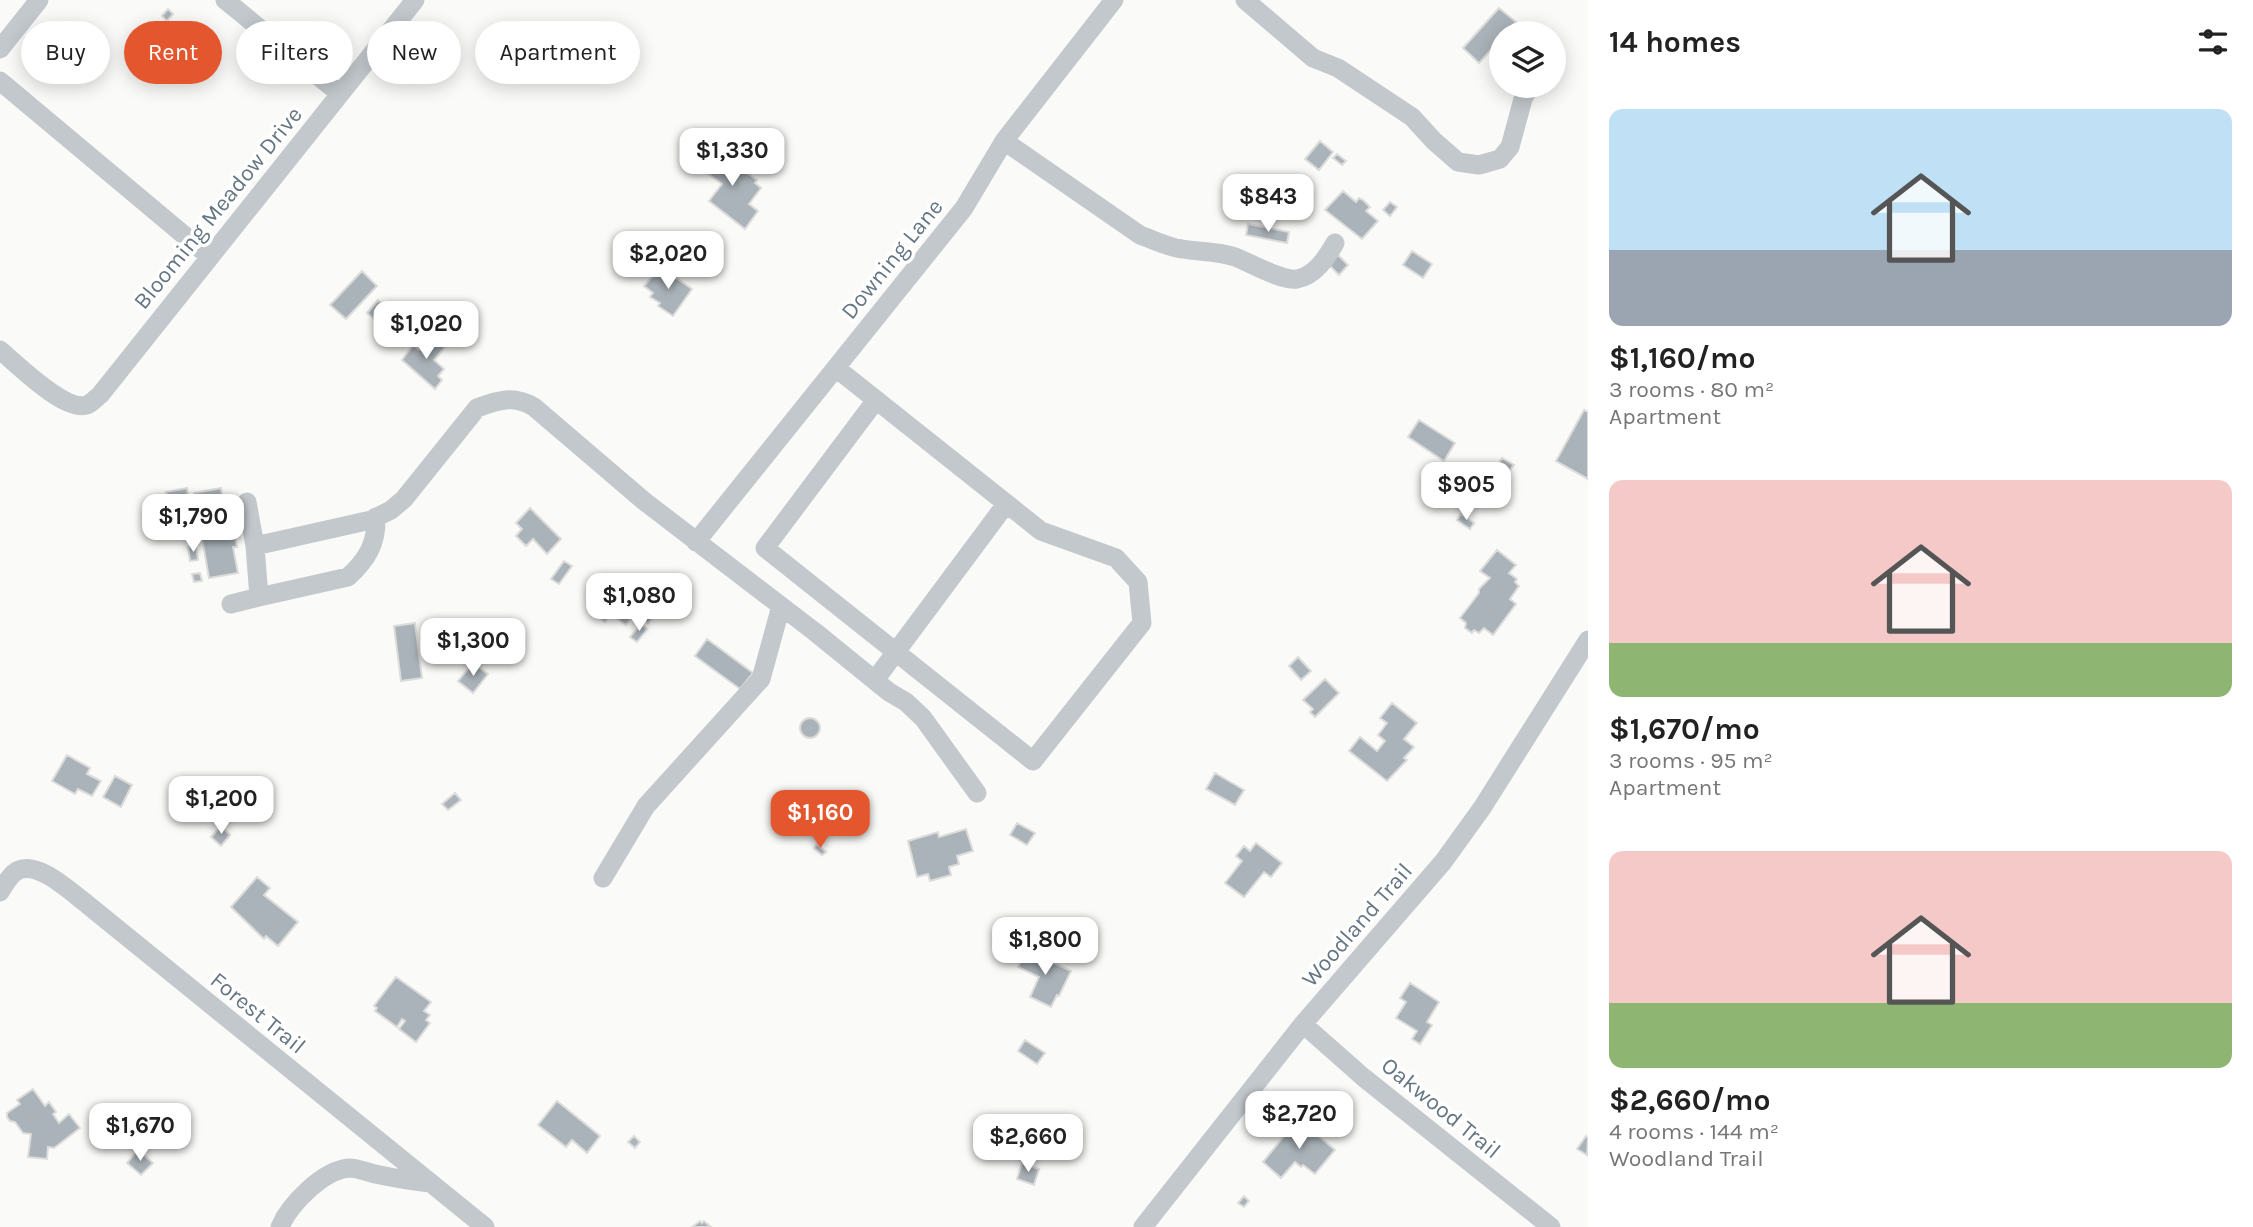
<!DOCTYPE html>
<meta charset="utf-8">
<style>
:root{--surface:#fff;--page:#f2f2f2;--text:#222;--muted:#767676;--accent:#e4572e}
body{margin:0;font-family:Karla,sans-serif;background:var(--page);color:var(--text);height:100vh;display:flex;flex-direction:column;font-size:26px;white-space:nowrap}
*{box-sizing:border-box;margin:0}
p{font-size:23px;color:var(--muted)}
.icon{flex:none;width:38px;height:38px;fill:none;stroke:currentColor;stroke-width:2;stroke-linecap:round;stroke-linejoin:round}
.map{position:relative;flex:1;overflow:hidden}
.details{display:flex;flex-direction:column;background:var(--surface);width:665px}
.details>*{flex:none}
.banner{position:absolute;left:21px;top:21px;width:665px;height:63px;display:flex;gap:14px}
.tools{position:absolute;left:1489px;top:21px;display:grid;gap:14px}
.tools a{display:grid;place-items:center;width:77px;height:77px;border-radius:50%;background:var(--surface);box-shadow:0 4px 18px #0003;font-size:35px}
.price{position:absolute;translate:-50% -60px;padding:0 16px;border-radius:14px;background:#fff;color:#222;font-size:23px;line-height:46px;filter:drop-shadow(0 2px 4px #0008)}
.price::after{content:'';position:absolute;left:50%;top:42px;width:21px;height:16px;margin-left:-10px;background:inherit;clip-path:polygon(0 0,100% 0,50% 100%)}
.price.on{background:var(--accent);color:#fff}
ul{padding:0;list-style:none}
li{display:grid;align-content:center;gap:14px;height:371px;padding:0 21px}
li span{display:grid;place-items:center;height:217px;border-radius:14px;color:#555}
li>.icon{margin-inline-start:auto}
span .icon{width:126px;height:126px;fill:#fffc;stroke-width:1}
li b{font-size:30px}
h2{display:flex;justify-content:space-between;align-items:center;height:84px;padding:0 21px;font-size:30px}
.pill{padding:0 24px;border-radius:32px;background:var(--surface);box-shadow:0 4px 18px #0003;font-size:24px;line-height:63px}
.pill.on{background:var(--accent);color:#fff}
main{display:flex;flex:1;min-height:0}
.map>svg:first-child{display:block}
.building{fill:#aab3b9;stroke:#dcdcda;stroke-width:2}
.lines{fill:none;stroke-linecap:round;stroke-linejoin:round}
.minor{stroke:#c3c8cc;stroke-width:19}
.labels{text-anchor:middle;dominant-baseline:central;stroke-width:7;stroke-linejoin:round;paint-order:stroke}
.street-label{font-size:23px;fill:#657683;stroke:#fff}
</style>
<main>
<div class="map">
<svg width="1588" height="1227" viewBox="0 0 1588 1227">
<rect width="100%" height="100%" fill="#fafaf8"/>
<path class="building" d="M1499 8 1516 22 1506 33H1502V38L1479 63 1463 48Z
M168 9 173 14 167 21 162 16Z
M1320 141 1333 152 1319 170 1305 159Z
M713 148 757 180 755 183 761 188 749 204 758 211 745 229 709 201 722 184 699 167Z
M1337 154 1346 161 1342 165 1333 158Z
M1343 191 1356 202 1359 198 1363 200 1370 207 1366 211 1378 221 1362 239 1325 210Z
M1257 195 1258 198 1255 200 1256 202 1250 207 1246 201Z
M1268 197 1273 203 1263 211 1258 205Z
M1390 202 1397 207 1390 216 1383 210Z
M1248 224 1289 232 1287 243 1246 235Z
M1412 251 1432 264 1423 278 1403 265Z
M1338 255 1348 265 1339 275 1329 265Z
M660 267 692 289 673 316 658 306 660 303 650 297 653 293 644 286Z
M362 271 377 286 346 319 330 305Z
M378 300 386 307 374 319 367 313Z
M431 335 445 347 434 360 444 369 438 376 442 380 435 389 402 360 413 345 419 350Z
M1584 410 1588 412V479L1556 461Z
M1419 420 1455 443 1444 461 1408 437Z
M1502 458 1514 465 1509 471 1498 464Z
M1496 469 1508 474 1501 485 1493 480 1495 477 1492 474Z
M187 488 194 534 174 537 166 492Z
M221 488 230 538 235 537 237 547H233L238 573 209 578 194 493Z
M530 508 561 539 547 554 533 539 526 546 516 536 522 529 516 523Z
M1461 514 1474 523 1470 529 1457 520Z
M196 546 198 560 190 561 188 547Z
M1497 550 1516 565 1509 573 1517 579 1515 582 1519 586 1510 599 1516 604 1493 635 1484 628 1479 633 1474 630 1472 633 1465 628 1466 623 1460 618 1479 593V589L1490 578 1480 571Z
M564 561 572 566 559 584 551 579Z
M200 573 202 581 194 582 192 574Z
M599 585 621 601 624 598 638 608 626 625 610 614 605 622 589 610 593 604 587 600Z
M656 597 663 602 648 623 642 618Z
M415 623 422 678 401 681 394 626Z
M641 624 647 629 637 642 630 637Z
M707 639 753 673 740 689 695 656Z
M1298 657 1311 671 1301 680 1289 666Z
M473 663 488 674 473 693 458 681Z
M1325 679 1339 693 1315 717 1310 712 1313 709 1303 700Z
M1392 703 1417 723 1404 739 1414 747 1404 758 1407 760 1387 781 1349 751 1360 737 1377 751 1385 741 1378 735 1387 723 1380 718Z
M800 728a10 10 0 1 1 20 0a10 10 0 1 1-20 0Z
M67 755 90 768 87 774 101 781 92 796 78 789 75 794 52 781Z
M1215 773 1244 790 1235 805 1206 789Z
M115 776 132 785 121 807 103 797Z
M455 793 461 800 448 810 442 804Z
M1017 823 1035 833 1027 845 1010 835Z
M221 826 230 835 221 846 211 837Z
M966 829 973 851 957 856 959 864 949 867 951 875 930 881 928 874 917 877 908 841 938 832 939 837Z
M1256 843 1282 863 1271 877 1264 872 1244 897 1225 883 1242 861 1236 856 1244 846 1250 851Z
M817 844 826 852 822 855 814 848Z
M257 877 270 888 264 895 298 922 278 946 266 936 264 939 231 907Z
M1026 950 1071 971 1059 996 1057 995 1051 1007 1030 997 1039 977 1018 967Z
M396 977 431 1002 424 1011 430 1015 426 1020 430 1023 416 1042 399 1029 405 1021 402 1019 397 1027 375 1011 377 1008 374 1006Z
M1410 983 1439 1002 1427 1022 1432 1025 1420 1044 1412 1039 1417 1031 1396 1018 1406 1002 1400 998Z
M1025 1040 1045 1053 1037 1064 1018 1051Z
M33 1089 45 1106 49 1102 56 1112 53 1114 59 1123 69 1114 80 1128 54 1148 48 1147 47 1159 28 1157 31 1134 23 1133 15 1122 10 1121 7 1117V1113L20 1104 17 1100Z
M557 1101 600 1136 587 1153 572 1140 566 1147 538 1125Z
M1298 1119 1335 1150 1315 1174 1303 1165 1301 1167 1295 1162 1281 1178 1263 1162Z
M1009 1133 1040 1143 1035 1161 1004 1151Z
M634 1136 640 1142 635 1148 628 1142Z
M1586 1136 1588 1138 1587 1155 1577 1149Z
M138 1150 153 1163 141 1175 127 1163Z
M1022 1163 1039 1169 1034 1185 1017 1179Z
M1244 1196 1249 1201 1244 1207 1238 1203Z
M700 1221 702 1223 704 1221 711 1227H692Z"/>
<g class="lines">
<path class="minor" d="M225 0 340 94
M1245 0 1313 58 1338 68 1412 117 1434 141 1458 162 1479 165 1500 159 1510 147 1523 99 1530 86
M0 49 39 0
M0 81 209 256
M1004 141 1140 235C1154 240 1167 247 1182 249 1199 252 1218 251 1235 257 1251 263 1281 281 1297 279 1315 276 1327 257 1335 243
M0 350C17 364 64 412 87 405 92 403 96 398 100 395L415 0
M836 368 1041 531 1116 558 1138 582 1142 623 1033 761 765 548 876 400
M247 502 255 546
M376 517C377 543 367 560 348 577L259 597 255 546 371 520 391 510 404 499 477 408C498 400 514 395 534 407L644 501 815 632 889 692 906 702 923 718 977 793
M696 542 964 208 1004 141 1114 0
M231 604 259 597
M875 680 1006 504
M603 878 646 806 761 679 781 606
M0 892C4 886 8 878 14 873 34 856 71 892 88 905L485 1227
M1303 1024 1363 1077 1551 1227
M280 1227C289 1205 323 1170 349 1168 357 1168 367 1172 375 1174 394 1178 411 1181 430 1183
M1143 1227 1303 1024 1443 862 1482 808 1588 640"/>
</g>
<g class="labels">
<g class="street-label">
<text transform="translate(218 208) rotate(-51)">Blooming Meadow Drive</text>
<text transform="translate(892 259) rotate(-51)">Downing Lane</text>
<text transform="translate(1357 925) rotate(-49)">Woodland Trail</text>
<text transform="translate(258 1013) rotate(39)">Forest Trail</text>
<text transform="translate(1441 1108) rotate(39)">Oakwood Trail</text>
</g>
</g>
</svg>
<div class="tools">
<a><svg class="icon" aria-label="layers" viewBox="0 0 24 24"><path d="M12 4l9 5-9 5-9-5zM3 14l9 5 9-5"/></svg></a>
</div>
<b class="price" style="left:732px;top:188px">$1,330</b>
<b class="price" style="left:1268px;top:234px">$843</b>
<b class="price" style="left:668px;top:291px">$2,020</b>
<b class="price" style="left:426px;top:361px">$1,020</b>
<b class="price" style="left:1466px;top:522px">$905</b>
<b class="price" style="left:193px;top:554px">$1,790</b>
<b class="price" style="left:639px;top:633px">$1,080</b>
<b class="price" style="left:473px;top:678px">$1,300</b>
<b class="price" style="left:221px;top:836px">$1,200</b>
<b class="price on" style="left:820px;top:850px">$1,160</b>
<b class="price" style="left:1045px;top:977px">$1,800</b>
<b class="price" style="left:1299px;top:1151px">$2,720</b>
<b class="price" style="left:140px;top:1163px">$1,670</b>
<b class="price" style="left:1028px;top:1174px">$2,660</b>
<div class="banner">
<a class="pill">Buy</a>
<a class="pill on">Rent</a>
<a class="pill">Filters</a>
<a class="pill">New</a>
<a class="pill">Apartment</a>
</div>
</div>
<section class="details">
<h2>14 homes<svg class="icon" aria-label="filters" viewBox="0 0 24 24"><path d="M4 7h16M4 17h16"/><circle cx="9" cy="7" r="2"/><circle cx="15" cy="17" r="2"/></svg></h2>
<ul>
<li><span style="background:linear-gradient(#bfe0f5 65%,#9aa5b1 0)"><svg class="icon" aria-label="home" viewBox="0 0 24 24"><path d="M3 11l9-7 9 7M6 9v11h12V9"/></svg></span><div><b>$1,160/mo</b><p>3 rooms · 80 m²</p><p>Apartment</p></div></li>
<li><span style="background:linear-gradient(#f6c9c9 75%,#8fb573 0)"><svg class="icon" aria-label="home" viewBox="0 0 24 24"><path d="M3 11l9-7 9 7M6 9v11h12V9"/></svg></span><div><b>$1,670/mo</b><p>3 rooms · 95 m²</p><p>Apartment</p></div></li>
<li><span style="background:linear-gradient(#f6c9c9 70%,#8fb573 0)"><svg class="icon" aria-label="home" viewBox="0 0 24 24"><path d="M3 11l9-7 9 7M6 9v11h12V9"/></svg></span><div><b>$2,660/mo</b><p>4 rooms · 144 m²</p><p>Woodland Trail</p></div></li>
</ul>
</section>
</main>
